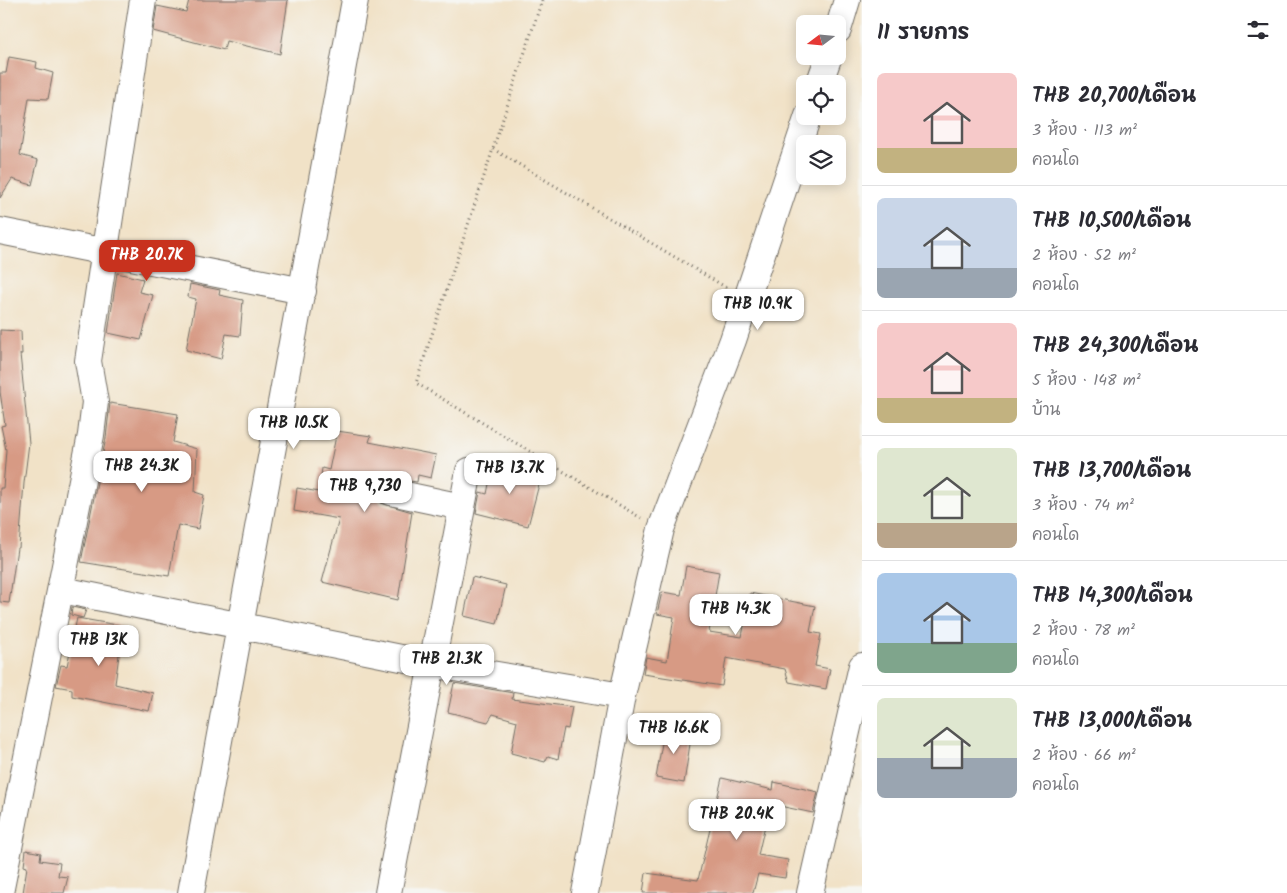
<!DOCTYPE html>
<html lang="th">
<meta charset="utf-8">
<style>
:root{--surface:#fff;--page:#f2f2f3;--text:#2b2b33;--muted:#7c7c81;--line:#e1e1e2;--accent:#c8321e}
body{margin:0;font-family:Kalam,"Playpen Sans Thai",sans-serif;background:var(--page);color:var(--text);height:100vh;display:flex;flex-direction:column;font-size:19px;white-space:nowrap}
*{box-sizing:border-box;margin:0}
p{font-size:16px;color:var(--muted)}
.icon{flex:none;width:28px;height:28px;fill:none;stroke:currentColor;stroke-width:2;stroke-linecap:round;stroke-linejoin:round}
.map{position:relative;flex:1;overflow:hidden}
.drawer{display:flex;flex-direction:column;background:var(--surface);width:425px}
.drawer>*{flex:none}
.needle{width:32px;rotate:254deg}
.buttons{position:absolute;left:796px;top:15px;display:grid;gap:10px}
.buttons a{display:grid;place-items:center;width:50px;height:50px;border-radius:8px;background:var(--surface);box-shadow:0 2px 12px #0003;font-size:25px}
.price{position:absolute;translate:-50% -42px;padding:0 11px;border-radius:10px;background:#fff;color:#222;font-size:16px;line-height:32px;filter:drop-shadow(0 1px 2px #0008)}
.price::after{content:'';position:absolute;left:50%;top:30px;width:15px;height:11px;margin-left:-8px;background:inherit;clip-path:polygon(0 0,100% 0,50% 100%)}
.price.current{background:var(--accent);color:#fff}
ul{padding:0;list-style:none}
li{display:flex;align-items:center;gap:15px;height:125px;padding:0 15px}
li+li{border-top:1px solid var(--line)}
li span{display:grid;place-items:center;flex:none;width:140px;height:100px;border-radius:8px;color:#555}
li>.icon{margin-inline-start:auto}
span .icon{width:60px;height:60px;fill:#fffc;stroke-width:1}
li b{font-size:21px}
h2{display:flex;justify-content:space-between;align-items:center;height:60px;padding:0 15px;font-size:21px}
main{display:flex;flex:1;min-height:0}
.map>svg:first-child{display:block}
.building{fill:#d79a84}
.lines{fill:none;stroke-linecap:round;stroke-linejoin:round}
.minor-casing{stroke:#706b62;stroke-width:28}
.path{stroke:#706b62;stroke-width:3;stroke-dasharray:1 4;stroke-linecap:butt}
.minor{stroke:#fff;stroke-width:26}
</style>
<main>
<div class="map">
<svg width="862" height="893" viewBox="0 0 862 893">
<rect width="100%" height="100%" fill="#f6f6f2"/>
<filter id="ink" filterUnits="userSpaceOnUse"><feTurbulence type="fractalNoise" baseFrequency=".02" numOctaves="2"/><feDisplacementMap in="SourceGraphic" scale="10" xChannelSelector="R" yChannelSelector="G"/><feConvolveMatrix kernelMatrix="1 2 1 2 8 2 1 2 1" color-interpolation-filters="sRGB"/></filter>
<filter id="wash" filterUnits="userSpaceOnUse"><feTurbulence type="fractalNoise" baseFrequency=".0096" numOctaves="4" result="noise"/><feDisplacementMap in="SourceGraphic" scale="20" xChannelSelector="R" yChannelSelector="G"/><feGaussianBlur stdDeviation="1.12" result="paint"/><feColorMatrix in="noise" values="0 0 0 0 0 0 0 0 0 0 0 0 0 0 0 0 0 1.4 0 .05"/><feComposite in="paint" operator="in"/></filter>
<g filter="url(#wash)">
<rect width="100%" height="100%" fill="#f1e2c7"/>
<g id="blocks">
<path class="building" d="M189 0H288L280 54 226 41 224 50 153 31 157 6 186 12Z
M9 57 37 62 36 68 53 73 48 99 29 98 20 155 38 160 32 185 12 179 0 198V73H6Z
M117 273 143 279 139 292 153 295 141 340 108 333Z
M190 284 220 290 219 295 243 300 240 336 226 334 221 359 186 350 196 299 188 297Z
M0 330 21 331 22 354H20L29 443 24 483 19 548H17L9 603 0 602V488H3L6 450 1 426 5 425 0 392Z
M110 403 178 414 173 442 197 449 195 492 204 495 198 529 178 525 169 576 81 562 106 438Z
M337 431 371 436 369 442 436 455 431 478 418 475 417 482 387 478 380 482 376 488 377 497 381 503 412 512 398 600 322 582 339 519 294 511 297 488 319 492 322 468 329 470Z
M493 464 542 473 528 526 476 513 480 492 487 494Z
M686 566 719 572 709 632 742 637 750 593 815 606 810 632 821 634 815 666 830 669 826 689 789 682 785 669 726 658 722 686 643 674 646 657 667 661 674 617 657 614 662 592 681 595Z
M472 577 506 585 497 624 464 616Z
M72 607 86 610 83 618 71 615Z
M77 618 123 626 115 684 153 693 149 711 72 696V689L56 686 61 665 67 666Z
M454 683 513 693 512 699 572 707 568 729 564 728 558 759 548 756 545 762 511 753 517 721 493 714 488 722 448 712Z
M665 726 692 731 684 783 656 778Z
M722 778 773 790 774 782 818 792 813 813 770 804 758 855 788 860 785 878 758 874 753 893H643L646 873 698 880Z
M26 850 41 853 40 860 60 863 58 876 68 877 64 893H23L27 867 24 866Z"/>
</g>
</g>
<g filter="url(#ink)">
<use href="#blocks" fill-opacity="0" stroke="#706b62" stroke-width="1"/>
<g class="lines">
<defs>
<path id="minor" d="M838 30 847 0
M819 84 829 56
M0 231 303 291
M391 492 462 507
M62 590 431 664 622 696
M0 893 91 435 95 402 88 361 143 0
M191 893 355 0
M388 893 469 471
M585 893 622 696 661 529 733 340 808 116
M810 893 862 666"/>
</defs>
<use href="#minor" class="minor-casing"/>
<path class="path" d="M542 0 416 383 641 518
M493 149 727 288"/>
<use href="#minor" class="minor"/>
</g>
</g>
</svg>
<div class="buttons">
<a><svg class="needle" viewBox="-14 -14 28 28"><path d="M0-13l5 13h-10z" fill="#e53935"/><path d="M0 13l5-13h-10z" fill="#7c7c81"/></svg></a>
<a><svg class="icon" aria-label="locate" viewBox="0 0 24 24"><circle cx="12" cy="12" r="6"/><path d="M12 2v4M12 18v4M2 12h4M18 12h4"/></svg></a>
<a><svg class="icon" aria-label="layers" viewBox="0 0 24 24"><path d="M12 4l9 5-9 5-9-5zM3 14l9 5 9-5"/></svg></a>
</div>
<b class="price current" style="left:147px;top:282px">THB 20.7K</b>
<b class="price" style="left:758px;top:331px">THB 10.9K</b>
<b class="price" style="left:294px;top:450px">THB 10.5K</b>
<b class="price" style="left:142px;top:493px">THB 24.3K</b>
<b class="price" style="left:510px;top:495px">THB 13.7K</b>
<b class="price" style="left:365px;top:513px">THB 9,730</b>
<b class="price" style="left:736px;top:636px">THB 14.3K</b>
<b class="price" style="left:99px;top:667px">THB 13K</b>
<b class="price" style="left:447px;top:686px">THB 21.3K</b>
<b class="price" style="left:674px;top:755px">THB 16.6K</b>
<b class="price" style="left:737px;top:841px">THB 20.4K</b>
</div>
<section class="drawer">
<h2>11 รายการ<svg class="icon" aria-label="filters" viewBox="0 0 24 24"><path d="M4 7h16M4 17h16"/><circle cx="9" cy="7" r="2"/><circle cx="15" cy="17" r="2"/></svg></h2>
<ul>
<li><span style="background:linear-gradient(#f6c9c9 75%,#c2b280 0)"><svg class="icon" aria-label="home" viewBox="0 0 24 24"><path d="M3 11l9-7 9 7M6 9v11h12V9"/></svg></span><div><b>THB 20,700/เดือน</b><p>3 ห้อง · 113 m²</p><p>คอนโด</p></div></li>
<li><span style="background:linear-gradient(#c9d6e8 70%,#9aa5b1 0)"><svg class="icon" aria-label="home" viewBox="0 0 24 24"><path d="M3 11l9-7 9 7M6 9v11h12V9"/></svg></span><div><b>THB 10,500/เดือน</b><p>2 ห้อง · 52 m²</p><p>คอนโด</p></div></li>
<li><span style="background:linear-gradient(#f6c9c9 75%,#c2b280 0)"><svg class="icon" aria-label="home" viewBox="0 0 24 24"><path d="M3 11l9-7 9 7M6 9v11h12V9"/></svg></span><div><b>THB 24,300/เดือน</b><p>5 ห้อง · 148 m²</p><p>บ้าน</p></div></li>
<li><span style="background:linear-gradient(#dfe7d0 75%,#b9a48a 0)"><svg class="icon" aria-label="home" viewBox="0 0 24 24"><path d="M3 11l9-7 9 7M6 9v11h12V9"/></svg></span><div><b>THB 13,700/เดือน</b><p>3 ห้อง · 74 m²</p><p>คอนโด</p></div></li>
<li><span style="background:linear-gradient(#a9c7e8 70%,#7fa58c 0)"><svg class="icon" aria-label="home" viewBox="0 0 24 24"><path d="M3 11l9-7 9 7M6 9v11h12V9"/></svg></span><div><b>THB 14,300/เดือน</b><p>2 ห้อง · 78 m²</p><p>คอนโด</p></div></li>
<li><span style="background:linear-gradient(#dfe7d0 60%,#9aa5b1 0)"><svg class="icon" aria-label="home" viewBox="0 0 24 24"><path d="M3 11l9-7 9 7M6 9v11h12V9"/></svg></span><div><b>THB 13,000/เดือน</b><p>2 ห้อง · 66 m²</p><p>คอนโด</p></div></li>
</ul>
</section>
</main>
